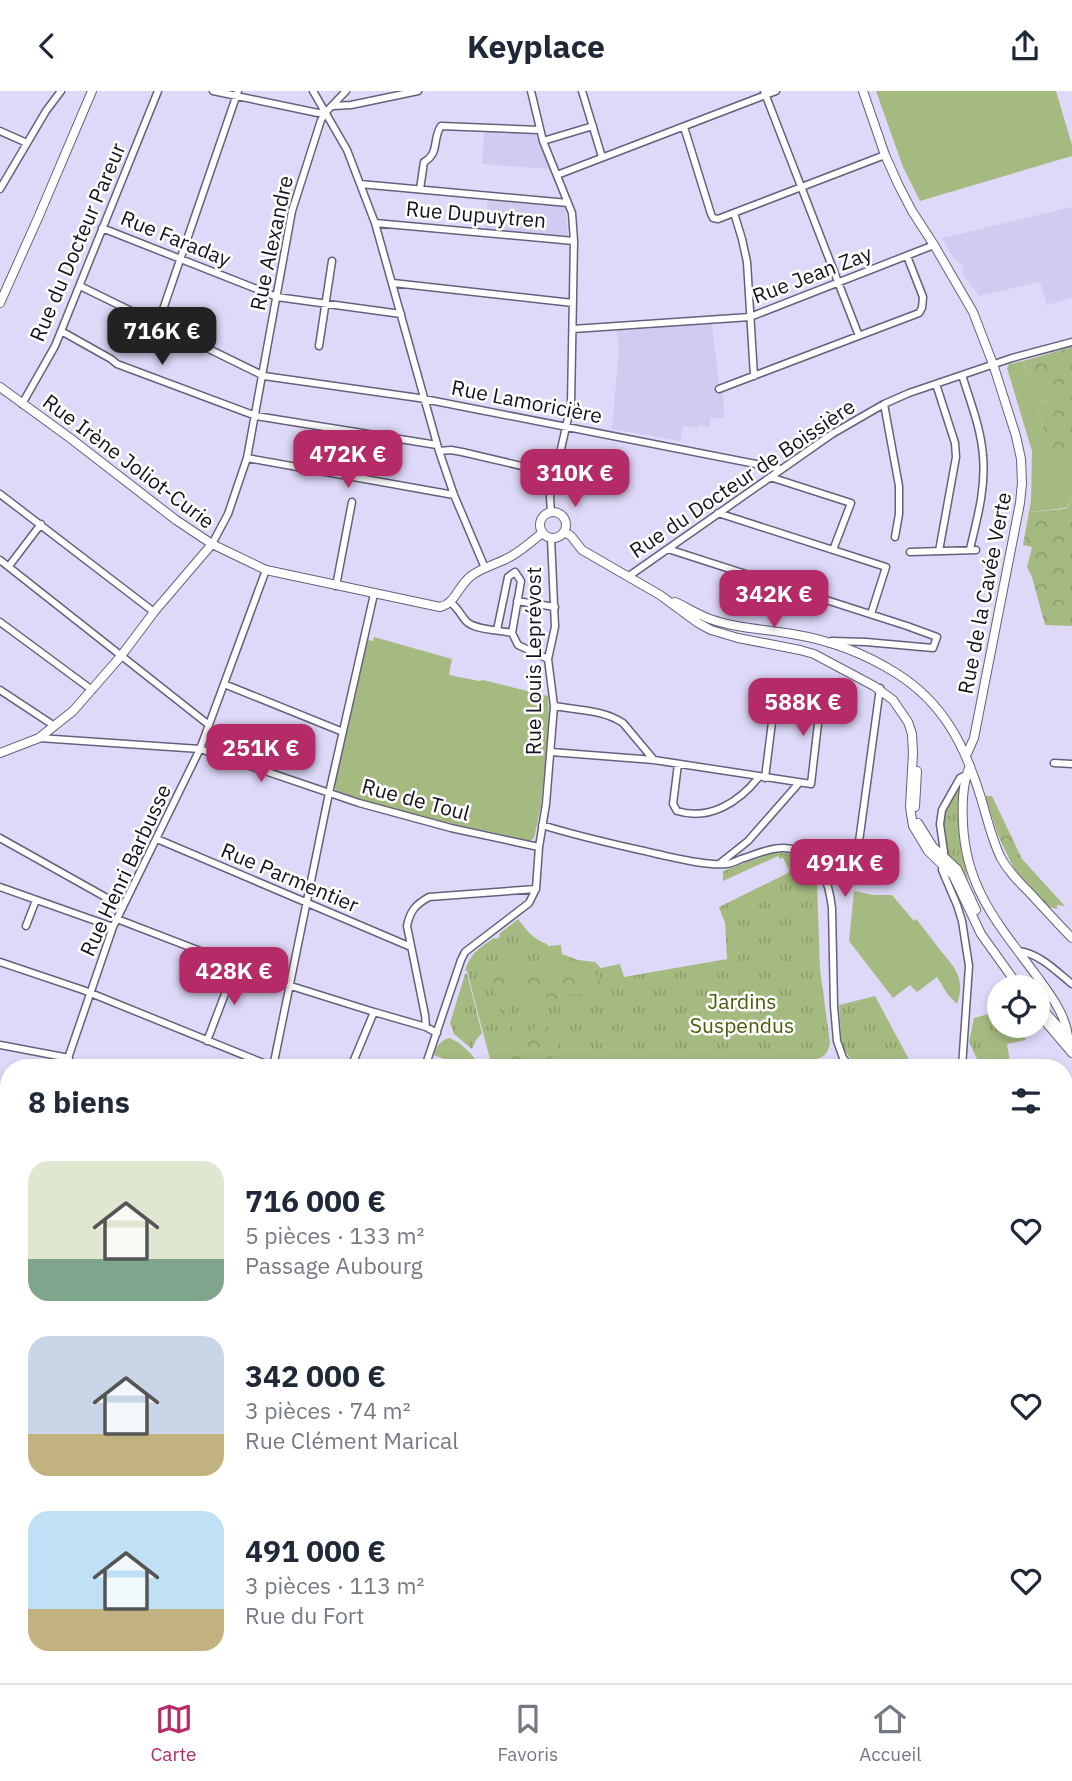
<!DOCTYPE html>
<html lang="fr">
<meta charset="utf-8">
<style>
:root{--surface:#fff;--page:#f2f2f3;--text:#1f2937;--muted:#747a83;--line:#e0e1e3;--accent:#b52b67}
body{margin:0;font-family:"IBM Plex Sans",sans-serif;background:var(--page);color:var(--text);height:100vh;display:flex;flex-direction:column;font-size:26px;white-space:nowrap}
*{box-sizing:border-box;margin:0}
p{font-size:23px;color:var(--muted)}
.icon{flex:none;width:38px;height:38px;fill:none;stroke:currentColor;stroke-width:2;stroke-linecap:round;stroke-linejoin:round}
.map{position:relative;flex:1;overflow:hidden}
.drawer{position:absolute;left:0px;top:968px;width:1073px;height:625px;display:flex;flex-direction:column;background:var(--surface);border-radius:28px 28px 0 0;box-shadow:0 4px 10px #0003}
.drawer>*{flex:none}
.controls{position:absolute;left:987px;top:884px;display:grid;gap:14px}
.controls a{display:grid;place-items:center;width:63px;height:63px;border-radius:50%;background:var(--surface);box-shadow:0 4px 10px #0003;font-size:35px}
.price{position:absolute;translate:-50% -60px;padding:0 16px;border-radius:14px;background:var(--accent);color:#fff;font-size:23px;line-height:46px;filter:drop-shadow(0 2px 4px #0008)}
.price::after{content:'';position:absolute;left:50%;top:42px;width:21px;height:16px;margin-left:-10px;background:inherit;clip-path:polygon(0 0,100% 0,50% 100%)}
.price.selected{background:#222;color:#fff}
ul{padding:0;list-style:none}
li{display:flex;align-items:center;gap:21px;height:175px;padding:0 28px}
li span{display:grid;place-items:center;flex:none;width:196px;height:140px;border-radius:21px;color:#555}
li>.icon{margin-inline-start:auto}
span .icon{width:84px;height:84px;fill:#fffc;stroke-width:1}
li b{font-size:30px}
h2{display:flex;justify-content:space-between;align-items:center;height:84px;padding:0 28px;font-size:30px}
header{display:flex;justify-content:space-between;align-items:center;height:91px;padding:0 28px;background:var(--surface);font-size:32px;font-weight:700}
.tab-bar{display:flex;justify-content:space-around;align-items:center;height:98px;border-top:2px solid var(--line);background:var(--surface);font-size:19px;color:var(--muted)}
.tab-bar a{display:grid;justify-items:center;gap:4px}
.tab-bar .selected{color:var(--accent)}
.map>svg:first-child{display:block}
.built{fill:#d2caf0}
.grass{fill:url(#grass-tufts)}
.forest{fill:url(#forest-crowns)}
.garden{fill:#a5ba80}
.water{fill:url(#water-rules)}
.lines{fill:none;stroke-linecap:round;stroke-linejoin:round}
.minor-casing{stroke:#66607c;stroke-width:9}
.tertiary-casing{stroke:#66607c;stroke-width:10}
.secondary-casing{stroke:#66607c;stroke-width:11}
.primary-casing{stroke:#994b4a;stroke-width:12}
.minor{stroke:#fff;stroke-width:6}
.tertiary{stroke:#fff;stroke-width:8}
.secondary{stroke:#f6d2d0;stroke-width:9}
.primary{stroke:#eca6a1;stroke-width:10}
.labels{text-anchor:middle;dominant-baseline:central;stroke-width:5;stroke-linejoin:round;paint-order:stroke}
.street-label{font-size:21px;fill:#15121d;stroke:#fff}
.park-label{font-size:21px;fill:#475c07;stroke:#fff}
</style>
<header><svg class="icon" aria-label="back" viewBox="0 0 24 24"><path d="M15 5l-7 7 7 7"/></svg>Keyplace<svg class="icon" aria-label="share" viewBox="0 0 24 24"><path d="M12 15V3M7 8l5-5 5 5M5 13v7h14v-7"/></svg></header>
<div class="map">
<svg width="1072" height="1592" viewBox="0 0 1072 1592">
<defs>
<pattern id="grass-tufts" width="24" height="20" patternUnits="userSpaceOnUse" patternTransform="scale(1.75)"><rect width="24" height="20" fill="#a5ba80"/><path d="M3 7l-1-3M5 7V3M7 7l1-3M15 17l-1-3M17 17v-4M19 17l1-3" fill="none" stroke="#8d9f6e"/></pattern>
<pattern id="forest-crowns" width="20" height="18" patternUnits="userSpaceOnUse" patternTransform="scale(1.75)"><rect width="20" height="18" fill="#a5ba80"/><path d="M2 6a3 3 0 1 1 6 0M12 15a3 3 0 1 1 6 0" fill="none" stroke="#8d9f6e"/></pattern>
<pattern id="water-rules" width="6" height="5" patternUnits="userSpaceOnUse" patternTransform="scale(1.75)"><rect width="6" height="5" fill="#30a9aa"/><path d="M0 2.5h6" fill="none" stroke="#28888a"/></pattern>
</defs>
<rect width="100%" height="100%" fill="#dfd9f9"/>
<path class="built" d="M484 41 533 42 537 44 550 78 482 73Z
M488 108 562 115 565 117 568 144 566 146 485 138Z
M1072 116V207L1047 214 1040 191 979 205 962 181 964 177 961 172H959L952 164 942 147Z
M712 233 720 301 723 302 724 327H710V336L699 334 698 337 683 335 680 350 612 338 619 258 617 240Z"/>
<path class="grass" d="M957 698H960L958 722 959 745 969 794C964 784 955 777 950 767 948 762 948 760 947 756 941 731 944 720 957 698Z
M775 761C788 762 799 764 809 773L805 781 817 791 820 878 830 952C827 968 820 967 805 970L806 976H541L511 967 512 976H492L467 880H465C470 862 480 857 494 847L496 848 500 846 499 843 518 828C527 840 533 848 547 853L548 855 561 854 562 863 578 869 595 871 601 877 620 873 624 886 727 868 725 832 719 816 788 782 789 779 783 767 780 768 778 765 723 790V780Z
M465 883H467L482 942 476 949 472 958 454 943 450 932Z
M875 905 913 976H857L842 956 839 914Z
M999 920V934L1021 935 1026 949 1007 953 1011 976H981L969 951 974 927Z
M449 947C460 951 469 960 476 969L469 976H465L434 964C436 955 441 949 449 947Z"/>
<path class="forest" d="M1072 256V360H1049L1037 313 1053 308 1029 290 1023 270Z
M1072 408V535L1045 534 1032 486 1027 476 1032 456 1023 454 1029 421 1066 418Z
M992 705 1022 768 1065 815 1057 814V818L1049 816 1014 778 998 744 985 705Z
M593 876 600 891V901L569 904 563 918 552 908 526 904 518 898 509 903C507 919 511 941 521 953L524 944 539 934 551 937 556 941C558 955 555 964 548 976H512L491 882Z
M55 1584H124V1591L40 1592Z"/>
<path class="garden" d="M876 0H1056L1072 54V65L920 110 903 76Z
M1023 270 1029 290 1046 286 1053 308 1037 313 1049 359 1072 360V408L1066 417 1029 421 1031 410 1032 360 1007 277 1009 273Z
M374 546 452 568 449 584 479 590 483 589 548 605 549 633 541 715 534 747 530 750C466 735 399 723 337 700L334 696 368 549 373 550Z
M854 800 873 804H892L914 830 916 828C925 838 932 849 940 859 955 877 966 887 957 913L948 904 937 886 917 901 910 894 893 907 849 850Z"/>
<path class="water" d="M1072 1535V1592H1011L1020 1584H1064V1542Z"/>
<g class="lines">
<defs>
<path id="minor" d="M213 0 318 22 326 21
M313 0 347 59 375 132 439 360 454 404 485 477
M531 0 543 50 572 122 574 150 571 314 550 406 551 421
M582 0 602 66
M764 0 859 245
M333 15 351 14 418 0
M684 36 711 123 713 127 718 128 885 64
M0 40 27 52
M543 50 593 35
M557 84 776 0
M360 93 568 112
M0 98 46 20 61 0
M420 98 424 71C440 62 432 48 441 35L539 39
M734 122 742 148 747 171 754 285
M375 132 574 150
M102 137 277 206 401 223
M393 192 573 212
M80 195 264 285 419 307 781 378
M158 233 238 0
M573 238 750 226 934 154
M61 240 111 268 117 273 256 325 437 354
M319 255 332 170
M962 284C970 310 981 337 983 365 986 397 977 428 970 458
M936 293 955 352 956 366 939 460
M719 298 919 222 922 217 923 206 907 165
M22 313 55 255 158 0
M884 313 899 395V423L895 446
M439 360 451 359 462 361 556 383
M247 367 454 404
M770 386 851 412 833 459
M0 403 154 521
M718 422 886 476 871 523
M212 453 228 423 247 367 292 120 321 29 326 21 346 0
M668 458 907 535 937 546 933 557 866 551 832 550
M910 461 976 459
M0 469 209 634
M9 475 41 433
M629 485 832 343 884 313 909 302 1012 267 1072 251
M336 495 352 411
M517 510 555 516
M451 512C458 517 460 523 466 530 474 539 499 539 512 542
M0 531 92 599
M497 539 508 486 515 481 521 490 512 542
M512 542 518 554 548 568
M224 593 343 641
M0 599 53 634
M554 615C577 619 604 619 623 632L654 669
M39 647 200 658 359 712 451 737 539 756
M551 661 654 669 811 693 822 598
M1054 672 1072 673
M678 673 673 713 677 720C710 730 739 711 759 686
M765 687 776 599 779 596 821 605
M542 734C580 746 618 754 657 763 676 767 707 775 726 773 731 773 737 770 741 768 760 762 779 752 798 760 823 770 829 793 832 817L834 915 837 950 843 967 851 976
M0 747 123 816
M157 748 411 856
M858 758 880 597
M719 773 748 750 799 692
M0 796 113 836
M117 828 291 895 374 921 426 936
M26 835 36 809
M1018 860C1039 862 1056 880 1072 893
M0 871 83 899 273 976 329 702 374 503
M437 942 426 936 425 924 407 835C410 820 415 814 429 806L536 798
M207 950 236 874
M0 954 69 967
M66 972 78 976
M65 976 113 836 200 658 266 479
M351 976 374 921
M425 976 461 869 465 861 529 812 536 798 539 756 546 713 554 615 548 568 555 536 551 447
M962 976 969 875 962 830 957 814 942 779 944 761 940 733 942 719 960 687 966 684
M0 1132 9 1133
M0 1392 9 1393
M525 1584 532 1592
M831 1584 832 1592
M881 1592 886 1584"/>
<path id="tertiary" d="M863 0 885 64 898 93 912 120 934 154 973 221 993 273 1016 345 1021 368 1022 392 1020 412 974 647 966 665
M0 212 38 127 92 0
M0 296 70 347 176 429 212 453 266 479 440 516C455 513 458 495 471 485 481 477 494 474 506 468 519 462 531 451 542 442
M540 434a13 13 0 1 1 26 0a13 13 0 1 1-26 0Z
M564 441 571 445 582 459 660 504 698 532 711 539 738 547 800 559 814 563 874 595 893 609 908 631 912 643 913 662 910 716 913 735 928 760 953 784 981 843 1019 896
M675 511C688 517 700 525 713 529 739 538 766 538 792 543 829 549 864 562 896 582 944 612 965 655 981 707 987 727 992 749 1001 767 1008 780 1018 790 1028 800 1043 816 1057 832 1072 847
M0 662 39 647 73 620 121 565 154 521 212 453
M970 675C962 692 962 714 963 733 966 798 999 834 1036 884 1049 902 1065 922 1068 945
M915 716 917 680
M918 732 933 756 957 778 976 819
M1038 913 1072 951
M1038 922 1072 962
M1064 1189 1072 1173"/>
<path id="secondary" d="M1064 1273 1072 1261
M384 1592 399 1584"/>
<path id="primary" d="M1064 1469 1072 1463
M734 1584 796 1592
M586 1592 608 1585 625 1584
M911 1592 921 1584"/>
</defs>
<use href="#minor" class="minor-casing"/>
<use href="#tertiary" class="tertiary-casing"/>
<use href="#secondary" class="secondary-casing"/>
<use href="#primary" class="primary-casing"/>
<use href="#minor" class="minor"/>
<use href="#tertiary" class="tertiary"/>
<use href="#secondary" class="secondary"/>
<use href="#primary" class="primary"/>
</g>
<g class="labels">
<g class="street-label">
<text transform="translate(476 123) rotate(5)">Rue Dupuytren</text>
<text transform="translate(176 147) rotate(22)">Rue Faraday</text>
<text transform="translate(77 151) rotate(-67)">Rue du Docteur Pareur</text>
<text transform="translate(271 152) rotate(-78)">Rue Alexandre</text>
<text transform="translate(812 183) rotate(-21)">Rue Jean Zay</text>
<text transform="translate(527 310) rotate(11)">Rue Lamoricière</text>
<text transform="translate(129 370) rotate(37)">Rue Irène Joliot-Curie</text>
<text transform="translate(742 387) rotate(-34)">Rue du Docteur de Boissière</text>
<text transform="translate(984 502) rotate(-79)">Rue de la Cavée Verte</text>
<text transform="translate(533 570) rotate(-90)">Rue Louis Leprévost</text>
<text transform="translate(416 708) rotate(15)">Rue de Toul</text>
<text transform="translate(125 779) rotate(-65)">Rue Henri Barbusse</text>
<text transform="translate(290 786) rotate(23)">Rue Parmentier</text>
</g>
<g class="park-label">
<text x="742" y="910">Jardins<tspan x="742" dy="24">Suspendus</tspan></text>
</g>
</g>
</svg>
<div class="controls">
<a><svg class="icon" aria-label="locate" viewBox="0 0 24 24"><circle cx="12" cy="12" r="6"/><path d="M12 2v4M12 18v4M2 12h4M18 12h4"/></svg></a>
</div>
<b class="price selected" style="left:162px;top:276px">716K €</b>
<b class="price" style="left:348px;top:399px">472K €</b>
<b class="price" style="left:575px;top:418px">310K €</b>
<b class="price" style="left:774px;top:539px">342K €</b>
<b class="price" style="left:803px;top:647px">588K €</b>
<b class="price" style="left:261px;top:693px">251K €</b>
<b class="price" style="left:845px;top:808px">491K €</b>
<b class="price" style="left:234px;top:916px">428K €</b>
<section class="drawer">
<h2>8 biens<svg class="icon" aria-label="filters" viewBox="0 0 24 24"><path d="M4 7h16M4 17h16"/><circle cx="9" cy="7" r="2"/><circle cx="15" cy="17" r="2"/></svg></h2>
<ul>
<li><span style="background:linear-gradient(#dfe7d0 70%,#7fa58c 0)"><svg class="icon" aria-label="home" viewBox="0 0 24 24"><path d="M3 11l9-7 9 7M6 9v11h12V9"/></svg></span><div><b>716 000 €</b><p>5 pièces · 133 m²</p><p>Passage Aubourg</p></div><svg class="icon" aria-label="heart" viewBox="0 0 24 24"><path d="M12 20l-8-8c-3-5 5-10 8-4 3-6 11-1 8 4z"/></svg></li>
<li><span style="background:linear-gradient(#c9d6e8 70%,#c2b280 0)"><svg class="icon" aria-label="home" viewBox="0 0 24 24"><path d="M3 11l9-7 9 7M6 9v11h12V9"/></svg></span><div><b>342 000 €</b><p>3 pièces · 74 m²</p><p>Rue Clément Marical</p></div><svg class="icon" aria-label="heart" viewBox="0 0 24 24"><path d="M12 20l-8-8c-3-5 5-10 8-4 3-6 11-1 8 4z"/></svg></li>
<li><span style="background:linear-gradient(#bfe0f5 70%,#c2b280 0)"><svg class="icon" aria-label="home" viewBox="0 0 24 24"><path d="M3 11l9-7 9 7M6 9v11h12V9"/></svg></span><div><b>491 000 €</b><p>3 pièces · 113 m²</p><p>Rue du Fort</p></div><svg class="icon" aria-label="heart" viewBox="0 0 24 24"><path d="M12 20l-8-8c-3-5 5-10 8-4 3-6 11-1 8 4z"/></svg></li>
</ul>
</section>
</div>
<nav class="tab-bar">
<a class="selected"><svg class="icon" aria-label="map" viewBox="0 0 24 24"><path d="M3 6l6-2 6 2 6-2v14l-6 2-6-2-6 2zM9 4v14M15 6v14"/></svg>Carte</a>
<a><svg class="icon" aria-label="saved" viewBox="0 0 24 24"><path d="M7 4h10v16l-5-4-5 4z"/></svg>Favoris</a>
<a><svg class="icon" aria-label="home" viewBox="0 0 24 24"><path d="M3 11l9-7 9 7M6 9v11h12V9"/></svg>Accueil</a>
</nav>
